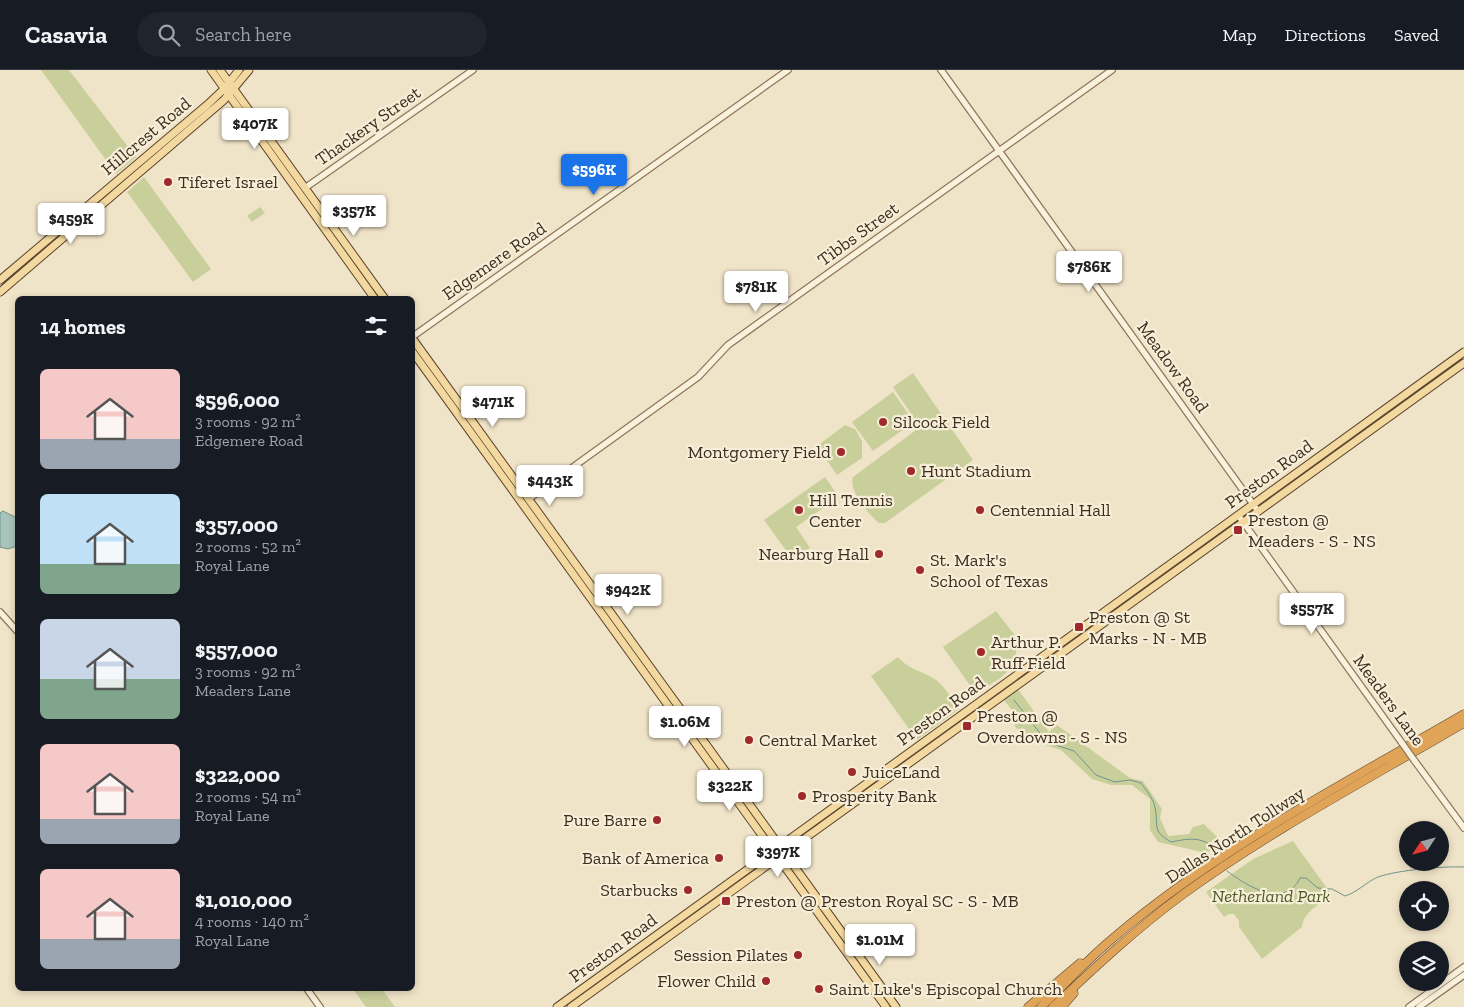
<!DOCTYPE html>
<meta charset="utf-8">
<style>
:root{--surface:#171b24;--page:#20242c;--text:#f1f3f6;--muted:#9ea1a6;--line:#363941;--accent:#1a73e8}
body{margin:0;font-family:"Zilla Slab",serif;background:var(--page);color:var(--text);height:100vh;display:flex;flex-direction:column;font-size:19px;white-space:nowrap}
*{box-sizing:border-box;margin:0}
p{font-size:16px;color:var(--muted)}
.icon{flex:none;width:28px;height:28px;fill:none;stroke:currentColor;stroke-width:2;stroke-linecap:round;stroke-linejoin:round}
.map{position:relative;flex:1;overflow:hidden}
.panel{position:absolute;left:15px;top:226px;width:400px;height:695px;display:flex;flex-direction:column;background:var(--surface);border-radius:8px;box-shadow:0 2px 8px #0003}
.panel>*{flex:none}
.needle{width:32px;rotate:234deg}
.tools{position:absolute;left:1399px;top:751px;display:grid;gap:10px}
.tools a{display:grid;place-items:center;width:50px;height:50px;border-radius:50%;background:var(--surface);box-shadow:0 2px 8px #0003;font-size:25px}
.price{position:absolute;translate:-50% -42px;padding:0 11px;border-radius:5px;background:#fff;color:#222;font-size:16px;line-height:32px;filter:drop-shadow(0 1px 2px #0008)}
.price::after{content:'';position:absolute;left:50%;top:30px;width:15px;height:11px;margin-left:-8px;background:inherit;clip-path:polygon(0 0,100% 0,50% 100%)}
.price.active{background:var(--accent);color:#fff}
ul{padding:0;list-style:none}
li{display:flex;align-items:center;gap:15px;height:125px;padding:0 25px}
li span{display:grid;place-items:center;flex:none;width:140px;height:100px;border-radius:8px;color:#555}
li>.icon{margin-inline-start:auto}
span .icon{width:60px;height:60px;fill:#fffc;stroke-width:1}
li b{font-size:21px}
h2{display:flex;justify-content:space-between;align-items:center;height:60px;padding:0 25px;font-size:21px}
header{display:flex;align-items:center;gap:30px;box-sizing:border-box;height:70px;padding:0 25px;background:var(--surface);border-bottom:1px solid var(--line)}
header strong{font-size:24px}
nav{display:flex;gap:28px;margin-inline-start:auto;font-size:18px}
.search{width:350px;height:45px;background:var(--page);display:flex;align-items:center;gap:12px;box-sizing:border-box;padding:0 18px;border-radius:28px;color:var(--muted);font-size:19px}
.map>svg:first-child{display:block}
.green{fill:#c9cf9b}
.water{fill:#a9c4bc;stroke:#6f938a}
.lines{fill:none;stroke-linecap:round;stroke-linejoin:round}
.stream{stroke:#6f938a;stroke-width:1}
.minor-casing{stroke:#8d765c;stroke-width:8}
.major-casing{stroke:#5b4430;stroke-width:9}
.highway-casing{stroke:#5b4430;stroke-width:9}
.minor{stroke:#faf1dc;stroke-width:5.5}
.major{stroke:#f3d9a0;stroke-width:7}
.highway{stroke:#e0a458;stroke-width:8}
.minor-bridge-casing{stroke:#8d765c;stroke-width:8;stroke-linecap:butt}
.minor-bridge{stroke:#faf1dc;stroke-width:5.5}
.poi-dot{fill:#9e2a2b;stroke:#f7eed8;stroke-width:2}
.labels{text-anchor:middle;dominant-baseline:central;stroke-width:4.5;stroke-linejoin:round;paint-order:stroke}
.street-label{font-size:18px;fill:#3d2e20;stroke:#f7eed8}
.poi-label{font-size:18px;fill:#3d2e20;stroke:#f7eed8;text-anchor:start}
.park-label{font-size:18px;font-style:italic;fill:#4d5a26;stroke:#f7eed8}
</style>
<header>
<strong>Casavia</strong>
<div class="search"><svg class="icon" aria-label="search" viewBox="0 0 24 24"><circle cx="10" cy="10" r="6"/><path d="M15 15l6 6"/></svg>Search here</div>
<nav><a>Map</a><a>Directions</a><a>Saved</a></nav>
</header>
<div class="map">
<svg width="1464" height="937" viewBox="0 0 1464 937">
<rect width="100%" height="100%" fill="#f0e4c8"/>
<path class="green" d="M41 0H69L136 87 116 104Z
M144 107 211 199 193 212 127 122Z
M260 137 265 143 252 152 247 146Z
M913 303 973 390 885 453H879C869 445 848 420 853 407L920 357 893 317Z
M893 322 914 352 873 381 852 352Z
M845 355 855 359 862 371V388L837 405 817 376Z
M825 407 839 427 796 457 810 478 793 490 764 450Z
M996 541 1017 568C1018 603 1002 606 976 624L943 577Z
M898 587C910 601 922 600 936 610 946 618 952 629 959 639L917 670 871 606Z
M1017 618 1049 662 1057 655 1130 708 1143 711 1162 739 1160 748 1168 766 1189 764 1193 757 1204 754 1223 773 1206 783 1158 772 1150 760V729L1132 715H1111L1092 709 1061 680 1036 672 1016 658 1009 643 1012 640 1003 629Z
M1293 771 1332 825C1320 834 1303 842 1302 857L1262 889 1239 857V851L1234 844H1229L1224 847 1206 822 1253 789Z
M353 919H382L395 937H366Z"/>
<path class="water" d="M3 441 17 448V476L8 479 0 477V443Z"/>
<g class="lines">
<path class="stream" d="M1014 630 1047 672 1074 681 1096 705 1115 712 1130 710 1141 713C1146 720 1154 729 1155 738 1159 757 1151 760 1171 772 1192 768 1203 766 1219 782
M1227 801C1247 816 1285 840 1300 808H1306L1318 818 1332 819 1345 826C1358 822 1366 812 1378 807 1398 800 1443 796 1464 797"/>
<defs>
<path id="minor" d="M941 0 1258 441
M305 118 473 0
M412 267 788 0
M530 428 698 307 728 275 1112 0
M1238 445 1402 673
M0 542 18 562
M1414 690 1464 758
M307 919 320 937
M1409 937 1464 897
M1419 937 1464 905"/>
<path id="major" d="M211 0 375 229
M220 0 385 229
M0 210 207 35 224 19 239 0
M0 222 224 30 249 0
M412 268 896 937
M412 281 886 937
M557 937 1464 282
M571 937 1464 293"/>
<path id="highway" d="M1028 937 1080 893
M1041 937C1065 914 1087 890 1112 869 1218 778 1344 714 1464 644
M1053 937C1094 898 1136 859 1182 825 1271 760 1369 709 1464 653
M1062 937 1074 923"/>
</defs>
<use href="#minor" class="minor-casing"/>
<use href="#major" class="major-casing"/>
<use href="#highway" class="highway-casing"/>
<use href="#minor" class="minor"/>
<use href="#major" class="major"/>
<use href="#highway" class="highway"/>
<defs>
<path id="minor-bridge" d="M1402 673 1414 690"/>
</defs>
<use href="#minor-bridge" class="minor-bridge-casing"/>
<use href="#minor-bridge" class="minor-bridge"/>
</g>
<g class="poi-dot">
<circle cx="168" cy="112" r="5"/>
<circle cx="883" cy="352" r="5"/>
<circle cx="841" cy="382" r="5"/>
<circle cx="911" cy="401" r="5"/>
<circle cx="799" cy="440" r="5"/>
<circle cx="980" cy="440" r="5"/>
<rect x="1233" y="455" width="10" height="10" rx="2.5"/>
<circle cx="879" cy="484" r="5"/>
<circle cx="920" cy="500" r="5"/>
<rect x="1074" y="552" width="10" height="10" rx="2.5"/>
<circle cx="981" cy="582" r="5"/>
<rect x="962" y="651" width="10" height="10" rx="2.5"/>
<circle cx="749" cy="670" r="5"/>
<circle cx="852" cy="702" r="5"/>
<circle cx="802" cy="726" r="5"/>
<circle cx="657" cy="750" r="5"/>
<circle cx="719" cy="788" r="5"/>
<circle cx="688" cy="820" r="5"/>
<rect x="721" y="826" width="10" height="10" rx="2.5"/>
<circle cx="798" cy="885" r="5"/>
<circle cx="766" cy="911" r="5"/>
<circle cx="819" cy="919" r="5"/>
</g>
<g class="labels">
<g class="street-label">
<text transform="translate(368 56) rotate(-35)">Thackery Street</text>
<text transform="translate(146 66) rotate(-40)">Hillcrest Road</text>
<text transform="translate(858 164) rotate(-36)">Tibbs Street</text>
<text transform="translate(494 191) rotate(-35)">Edgemere Road</text>
<text transform="translate(1173 297) rotate(54)">Meadow Road</text>
<text transform="translate(1269 404) rotate(-36)">Preston Road</text>
<text transform="translate(1389 630) rotate(54)">Meaders Lane</text>
<text transform="translate(941 641) rotate(-36)">Preston Road</text>
<text transform="translate(1235 765) rotate(-33)">Dallas North Tollway</text>
<text transform="translate(613 878) rotate(-36)">Preston Road</text>
</g>
<g class="poi-label">
<text x="178" y="112">Tiferet Israel</text>
<text x="893" y="352">Silcock Field</text>
<text x="831" y="382" text-anchor="end">Montgomery Field</text>
<text x="921" y="401">Hunt Stadium</text>
<text x="809" y="430">Hill Tennis<tspan x="809" dy="21">Center</tspan></text>
<text x="990" y="440">Centennial Hall</text>
<text x="1248" y="450">Preston @<tspan x="1248" dy="21">Meaders - S - NS</tspan></text>
<text x="869" y="484" text-anchor="end">Nearburg Hall</text>
<text x="930" y="490">St. Mark's<tspan x="930" dy="21">School of Texas</tspan></text>
<text x="1089" y="547">Preston @ St<tspan x="1089" dy="21">Marks - N - MB</tspan></text>
<text x="991" y="572">Arthur P.<tspan x="991" dy="21">Ruff Field</tspan></text>
<text x="977" y="646">Preston @<tspan x="977" dy="21">Overdowns - S - NS</tspan></text>
<text x="759" y="670">Central Market</text>
<text x="862" y="702">JuiceLand</text>
<text x="812" y="726">Prosperity Bank</text>
<text x="647" y="750" text-anchor="end">Pure Barre</text>
<text x="709" y="788" text-anchor="end">Bank of America</text>
<text x="678" y="820" text-anchor="end">Starbucks</text>
<text x="736" y="831">Preston @ Preston Royal SC - S - MB</text>
<text x="788" y="885" text-anchor="end">Session Pilates</text>
<text x="756" y="911" text-anchor="end">Flower Child</text>
<text x="829" y="919">Saint Luke's Episcopal Church</text>
</g>
<g class="park-label">
<text x="1271" y="826">Netherland Park</text>
</g>
</g>
</svg>
<div class="tools">
<a><svg class="needle" viewBox="-14 -14 28 28"><path d="M0-13l5 13h-10z" fill="#e53935"/><path d="M0 13l5-13h-10z" fill="#9ea1a6"/></svg></a>
<a><svg class="icon" aria-label="locate" viewBox="0 0 24 24"><circle cx="12" cy="12" r="6"/><path d="M12 2v4M12 18v4M2 12h4M18 12h4"/></svg></a>
<a><svg class="icon" aria-label="layers" viewBox="0 0 24 24"><path d="M12 4l9 5-9 5-9-5zM3 14l9 5 9-5"/></svg></a>
</div>
<b class="price" style="left:255px;top:80px">$407K</b>
<b class="price active" style="left:594px;top:126px">$596K</b>
<b class="price" style="left:354px;top:167px">$357K</b>
<b class="price" style="left:71px;top:175px">$459K</b>
<b class="price" style="left:1089px;top:223px">$786K</b>
<b class="price" style="left:756px;top:243px">$781K</b>
<b class="price" style="left:493px;top:358px">$471K</b>
<b class="price" style="left:550px;top:437px">$443K</b>
<b class="price" style="left:628px;top:546px">$942K</b>
<b class="price" style="left:1312px;top:565px">$557K</b>
<b class="price" style="left:685px;top:678px">$1.06M</b>
<b class="price" style="left:730px;top:742px">$322K</b>
<b class="price" style="left:778px;top:808px">$397K</b>
<b class="price" style="left:880px;top:896px">$1.01M</b>
<section class="panel">
<h2>14 homes<svg class="icon" aria-label="filters" viewBox="0 0 24 24"><path d="M4 7h16M4 17h16"/><circle cx="9" cy="7" r="2"/><circle cx="15" cy="17" r="2"/></svg></h2>
<ul>
<li><span style="background:linear-gradient(#f6c9c9 70%,#9aa5b1 0)"><svg class="icon" aria-label="home" viewBox="0 0 24 24"><path d="M3 11l9-7 9 7M6 9v11h12V9"/></svg></span><div><b>$596,000</b><p>3 rooms · 92 m²</p><p>Edgemere Road</p></div></li>
<li><span style="background:linear-gradient(#bfe0f5 70%,#7fa58c 0)"><svg class="icon" aria-label="home" viewBox="0 0 24 24"><path d="M3 11l9-7 9 7M6 9v11h12V9"/></svg></span><div><b>$357,000</b><p>2 rooms · 52 m²</p><p>Royal Lane</p></div></li>
<li><span style="background:linear-gradient(#c9d6e8 60%,#7fa58c 0)"><svg class="icon" aria-label="home" viewBox="0 0 24 24"><path d="M3 11l9-7 9 7M6 9v11h12V9"/></svg></span><div><b>$557,000</b><p>3 rooms · 92 m²</p><p>Meaders Lane</p></div></li>
<li><span style="background:linear-gradient(#f6c9c9 75%,#9aa5b1 0)"><svg class="icon" aria-label="home" viewBox="0 0 24 24"><path d="M3 11l9-7 9 7M6 9v11h12V9"/></svg></span><div><b>$322,000</b><p>2 rooms · 54 m²</p><p>Royal Lane</p></div></li>
<li><span style="background:linear-gradient(#f6c9c9 70%,#9aa5b1 0)"><svg class="icon" aria-label="home" viewBox="0 0 24 24"><path d="M3 11l9-7 9 7M6 9v11h12V9"/></svg></span><div><b>$1,010,000</b><p>4 rooms · 140 m²</p><p>Royal Lane</p></div></li>
</ul>
</section>
</div>
